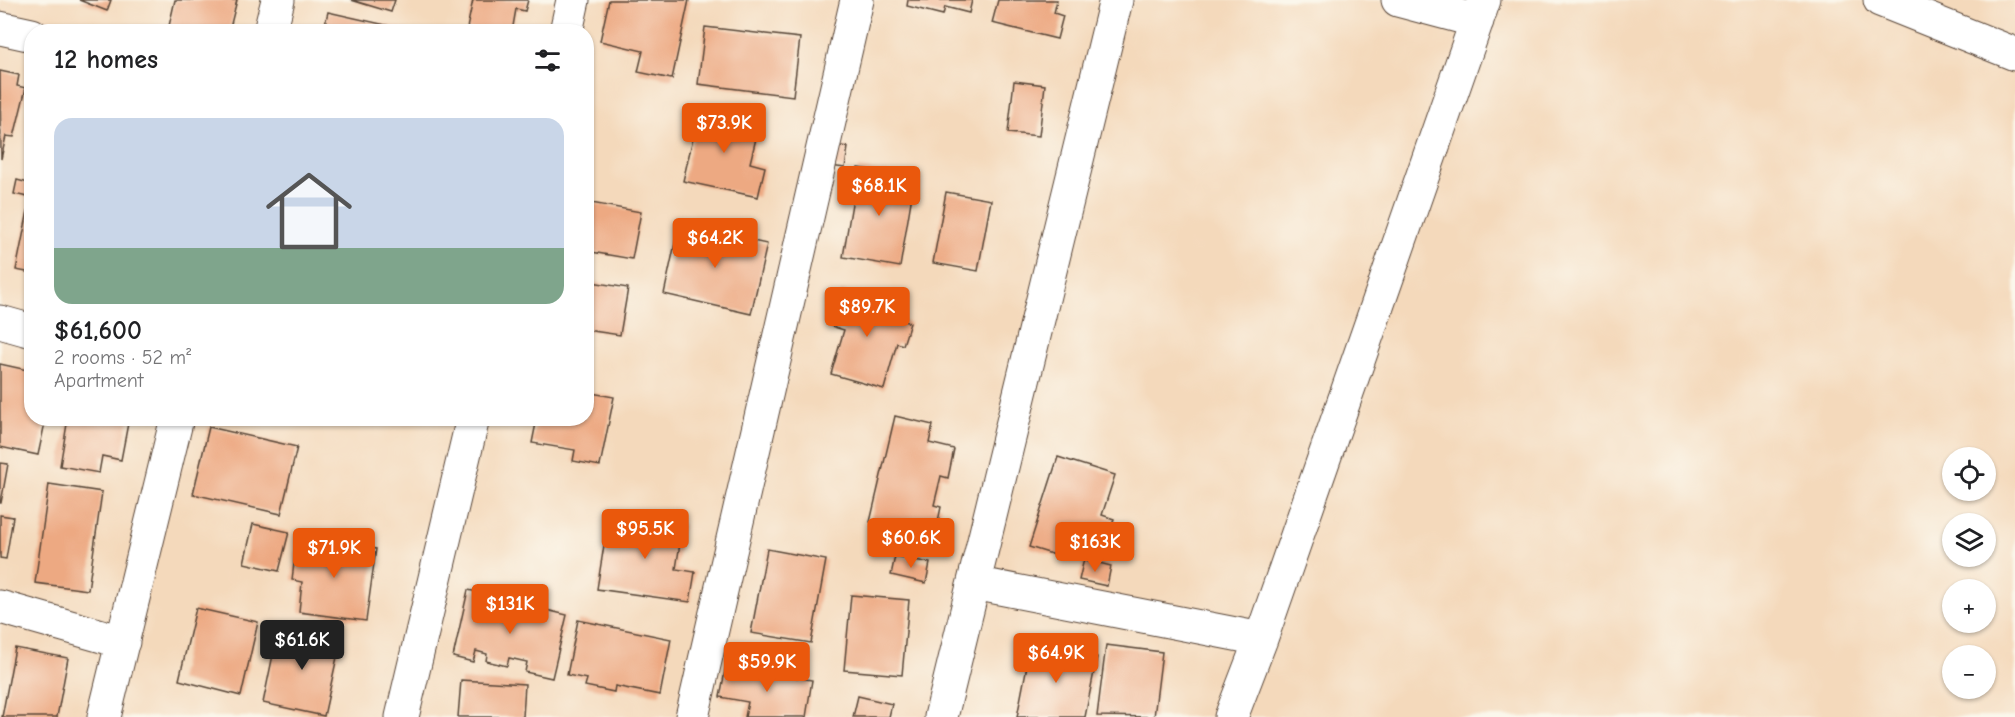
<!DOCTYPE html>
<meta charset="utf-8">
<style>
:root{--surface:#fff;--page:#f2f2f2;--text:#202124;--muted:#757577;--line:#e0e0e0;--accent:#ea580c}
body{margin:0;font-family:"Comic Neue",sans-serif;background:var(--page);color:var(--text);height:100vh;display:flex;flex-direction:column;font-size:22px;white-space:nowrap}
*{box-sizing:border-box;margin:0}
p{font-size:20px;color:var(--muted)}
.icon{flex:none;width:33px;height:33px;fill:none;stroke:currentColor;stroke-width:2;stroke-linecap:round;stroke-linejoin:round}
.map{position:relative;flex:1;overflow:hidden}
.panel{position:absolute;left:24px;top:24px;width:570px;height:402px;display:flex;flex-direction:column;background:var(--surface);border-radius:24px;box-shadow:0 2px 4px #0004}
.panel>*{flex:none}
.fabs{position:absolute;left:1942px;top:447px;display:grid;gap:12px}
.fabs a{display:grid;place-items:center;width:54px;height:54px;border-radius:50%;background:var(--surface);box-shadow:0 2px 4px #0004;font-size:30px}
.price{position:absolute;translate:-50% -51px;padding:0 14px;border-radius:6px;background:var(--accent);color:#fff;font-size:20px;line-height:39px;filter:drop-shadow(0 2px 3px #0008)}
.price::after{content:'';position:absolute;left:50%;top:36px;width:18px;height:14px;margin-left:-9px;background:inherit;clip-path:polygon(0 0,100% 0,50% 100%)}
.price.current{background:#222;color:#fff}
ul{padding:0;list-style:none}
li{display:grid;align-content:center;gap:12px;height:318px;padding:0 30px}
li+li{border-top:2px solid var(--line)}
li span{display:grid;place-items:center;height:186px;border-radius:18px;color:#555}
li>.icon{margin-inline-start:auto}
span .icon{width:108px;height:108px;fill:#fffc;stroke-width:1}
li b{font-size:26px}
h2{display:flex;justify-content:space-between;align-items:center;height:72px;padding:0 30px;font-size:26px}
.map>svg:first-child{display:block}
.building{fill:#eda982}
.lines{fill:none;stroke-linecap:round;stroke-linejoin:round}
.minor-casing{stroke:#574436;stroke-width:35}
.minor{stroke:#fff;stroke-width:33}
</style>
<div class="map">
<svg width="2015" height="717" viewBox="0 0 2015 717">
<rect width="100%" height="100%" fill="#fbf7ec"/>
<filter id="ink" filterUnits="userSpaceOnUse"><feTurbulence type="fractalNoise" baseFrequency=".0167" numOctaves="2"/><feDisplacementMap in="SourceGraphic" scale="12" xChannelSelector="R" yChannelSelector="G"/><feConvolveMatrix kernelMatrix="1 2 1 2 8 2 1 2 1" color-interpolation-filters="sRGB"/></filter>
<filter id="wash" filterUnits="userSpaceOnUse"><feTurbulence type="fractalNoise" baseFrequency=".008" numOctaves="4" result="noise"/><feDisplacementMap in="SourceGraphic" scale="24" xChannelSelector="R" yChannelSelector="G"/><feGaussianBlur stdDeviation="1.35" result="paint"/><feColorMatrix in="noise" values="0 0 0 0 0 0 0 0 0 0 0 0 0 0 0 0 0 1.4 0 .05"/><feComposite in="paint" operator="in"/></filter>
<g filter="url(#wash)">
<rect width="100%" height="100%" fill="#f4d9bb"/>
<g id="blocks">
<path class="building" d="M79 0H111L107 11Z
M175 0H237L229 32H192L169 26Z
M351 0H395L391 12Z
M473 0H528L525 11 516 9 512 32H483L467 28Z
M609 0H689L672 79 638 72 643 51 600 41Z
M908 0H972L969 13 945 7 943 15 907 6Z
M998 0H1057L1054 13 1063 16 1057 39 992 23Z
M328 12 408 30V32H323Z
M705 27 800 38 793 96 698 84Z
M0 71 19 75 17 86 26 88 14 137 6 136 1 159Z
M1014 81 1045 85 1039 136 1008 133Z
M700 108 760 122 750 163 765 167 758 197 683 181Z
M30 142H32V172L25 170Z
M825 144 848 147 845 168 822 165Z
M858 168 915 177 900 267 843 257Z
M17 180 32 184V198L14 194Z
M946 192 991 200 978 271 933 263Z
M30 201H32V273L16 270Z
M586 202 641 212 632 259 586 251Z
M679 225 767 244 751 314 664 294Z
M586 281 628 288 620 335 586 330Z
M841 291 905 308 901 320 910 323 903 345 897 343 884 389 831 374 844 330 831 326Z
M0 364 32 371V418H46L38 455 0 447Z
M586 392 614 397 600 466 573 461 575 450 532 443 537 418H586Z
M895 416 933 425 929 443 954 449 948 478 941 476 934 505 941 507 935 536 870 522Z
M68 418H129L121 460 102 456 99 473 60 466Z
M209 427 297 447 281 514 193 494Z
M1058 457 1115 475 1102 515 1114 519 1102 556 1071 546 1068 559 1029 547Z
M0 463 8 464 1 503H0Z
M49 484 102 492 88 590 35 583Z
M0 515 13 517 6 559 0 558Z
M631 516 683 524 676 569 695 572 690 602 597 589 608 520 630 523Z
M253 524 289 532 279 571 244 563Z
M297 538 376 549 366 621 299 612 302 582 292 580Z
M767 549 826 560 811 643 751 633Z
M895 556 930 563 926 583 891 575Z
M1084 559 1111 566 1107 586 1079 580Z
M468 590 492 595 490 604 541 615 542 609 567 615 552 678 525 672 527 662 509 658 507 666 486 661 487 654 476 651 473 662 453 657Z
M851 595 909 600 902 675 844 670Z
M196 608 258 622 241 696 179 680Z
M578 620 671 639 660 695 615 686 614 692 585 686 587 679 567 675Z
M279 626 341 639 324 716 263 703Z
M1031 645 1097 657 1085 717H1017Z
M1106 645 1162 652 1154 717 1097 716Z
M15 648 68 658 57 717H2Z
M726 666 812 680 806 717H745L748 702 720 697Z
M461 680 525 684 523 717H458Z
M858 696 892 704 889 717H853Z"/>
</g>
</g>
<g filter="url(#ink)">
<use href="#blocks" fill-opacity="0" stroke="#574436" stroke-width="1.5"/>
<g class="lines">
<defs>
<path id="minor" d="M1398 0 1477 21
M1880 0 2015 54
M0 28 32 35
M270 32 278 0
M566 32 573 0
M0 322 32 331
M974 583 1261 639
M0 607 123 642
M104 717 177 418
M402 717 473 418
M692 717 857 0
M941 717 1116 0
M1231 717 1261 639 1484 0"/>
</defs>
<use href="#minor" class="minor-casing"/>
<use href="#minor" class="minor"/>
</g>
</g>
</svg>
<div class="fabs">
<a><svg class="icon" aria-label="locate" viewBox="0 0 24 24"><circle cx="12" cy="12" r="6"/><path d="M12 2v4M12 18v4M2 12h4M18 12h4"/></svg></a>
<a><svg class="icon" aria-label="layers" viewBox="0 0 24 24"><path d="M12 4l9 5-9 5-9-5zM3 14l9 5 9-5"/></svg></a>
<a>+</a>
<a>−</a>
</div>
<b class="price" style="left:724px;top:154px">$73.9K</b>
<b class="price" style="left:879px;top:217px">$68.1K</b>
<b class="price" style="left:715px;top:269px">$64.2K</b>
<b class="price" style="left:867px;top:338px">$89.7K</b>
<b class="price" style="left:645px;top:560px">$95.5K</b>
<b class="price" style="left:911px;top:569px">$60.6K</b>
<b class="price" style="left:1095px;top:573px">$163K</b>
<b class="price" style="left:334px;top:579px">$71.9K</b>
<b class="price" style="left:510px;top:635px">$131K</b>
<b class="price current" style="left:302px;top:671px">$61.6K</b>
<b class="price" style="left:1056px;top:684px">$64.9K</b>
<b class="price" style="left:767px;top:693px">$59.9K</b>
<section class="panel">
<h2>12 homes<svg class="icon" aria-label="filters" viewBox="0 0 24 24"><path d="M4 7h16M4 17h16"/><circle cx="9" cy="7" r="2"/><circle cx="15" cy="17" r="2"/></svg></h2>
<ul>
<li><span style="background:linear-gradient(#c9d6e8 70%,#7fa58c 0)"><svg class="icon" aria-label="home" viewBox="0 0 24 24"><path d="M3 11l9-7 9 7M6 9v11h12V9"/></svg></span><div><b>$61,600</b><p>2 rooms · 52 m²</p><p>Apartment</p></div></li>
</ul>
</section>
</div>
